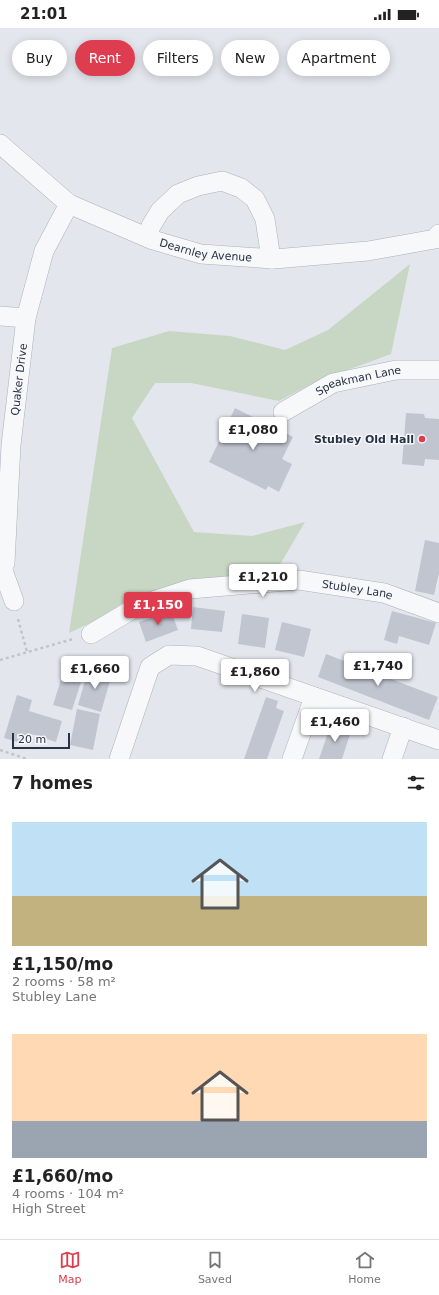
<!DOCTYPE html>
<meta charset="utf-8">
<style>
:root{--surface:#fff;--page:#f6f6f6;--text:#222;--muted:#767676;--line:#e0e0e0;--accent:#dd3d4e}
body{margin:0;font-family:"DejaVu Sans",sans-serif;background:var(--page);color:var(--text);height:100vh;display:flex;flex-direction:column;font-size:15px;white-space:nowrap}
*{box-sizing:border-box;margin:0}
p{font-size:13px;color:var(--muted)}
.icon{flex:none;width:22px;height:22px;fill:none;stroke:currentColor;stroke-width:2;stroke-linecap:round;stroke-linejoin:round}
.map{position:relative;height:731px;overflow:hidden}
.panel{display:flex;flex-direction:column;background:var(--surface);flex:1}
.panel>*{flex:none}
.hud{position:absolute;left:12px;top:12px;width:415px;height:36px;display:flex;gap:8px}
.scale{position:absolute;left:12px;bottom:10px;width:58px;box-sizing:border-box;padding-left:4px;border:2px solid #293347;border-top:0;font-size:11px;line-height:14px;white-space:nowrap;color:#293347;-webkit-text-stroke:3px #f4f6f9;paint-order:stroke}
.price{position:absolute;translate:-50% -34px;padding:0 9px;border-radius:4px;background:#fff;color:#222;font-size:13px;line-height:26px;filter:drop-shadow(0 1px 2px #0008)}
.price::after{content:'';position:absolute;left:50%;top:24px;width:12px;height:9px;margin-left:-6px;background:inherit;clip-path:polygon(0 0,100% 0,50% 100%)}
.price.selected{background:var(--accent);color:#fff}
ul{padding:0;list-style:none}
li{display:grid;align-content:center;gap:8px;height:212px;padding:0 12px}
li span{display:grid;place-items:center;height:124px;border-radius:0px;color:#555}
li>.icon{margin-inline-start:auto}
span .icon{width:72px;height:72px;fill:#fffc;stroke-width:1}
li b{font-size:17px}
h2{display:flex;justify-content:space-between;align-items:center;height:48px;padding:0 12px;font-size:17px}
.tag{padding:0 14px;border-radius:18px;background:var(--surface);box-shadow:0 2px 10px #0003;font-size:14px;line-height:36px}
.tag.selected{background:var(--accent);color:#fff}
.status{display:flex;justify-content:space-between;align-items:center;height:28px;padding:0 20px;background:var(--surface);direction:ltr}
.status svg{height:11px;fill:currentColor}
.tabs{display:flex;justify-content:space-around;align-items:center;height:56px;border-top:1px solid var(--line);background:var(--surface);font-size:11px;color:var(--muted)}
.tabs a{display:grid;justify-items:center;gap:2px}
.tabs .selected{color:var(--accent)}
.map>svg:first-child{display:block}
.green{fill:#c8d7c3}
.building{fill:#c0c5d0}
.lines{fill:none;stroke-linecap:round;stroke-linejoin:round}
.minor-casing{stroke:#abb1bb;stroke-width:20}
.path{stroke:#c1c5cb;stroke-width:2.5;stroke-dasharray:3 3;stroke-linecap:butt}
.minor{stroke:#f7f8fa;stroke-width:19}
.poi-dot{fill:#dd3d4e;stroke:#f4f6f9;stroke-width:1.5}
.labels{text-anchor:middle;dominant-baseline:central;stroke-width:3;stroke-linejoin:round;paint-order:stroke}
.street-label{font-size:11px;fill:#293347;stroke:#f4f6f9}
.poi-label{font-size:11px;font-weight:bold;fill:#293347;stroke:#f4f6f9;text-anchor:end}
</style>
<div class="status"><b>21:01</b><svg viewBox="0 0 49 12"><path d="M0 12V9h3v3zM5 12V6h3v6zM10 12V3h3v9zM15 12V0h3v12zM26 1h20v11H26zM47 4h2v5h-2z"/></svg></div>
<div class="map">
<svg width="439" height="731" viewBox="0 0 439 731">
<rect width="100%" height="100%" fill="#e3e7ed"/>
<path class="green" d="M410 236 391 326 315 354 279 373 191 355H155L132 390 194 504 252 508 305 494 274 547 129 577 69 605 112 320 169 303 230 308 285 322 328 302Z"/>
<path class="building" d="M235 380 293 409 282 431 292 436 279 464 268 458 266 462 209 434Z
M406 385 424 386 425 390 439 391V432L425 431 424 438 402 436Z
M425 512 439 515V545L434 567 415 563Z
M193 579 225 583 222 604 191 601Z
M171 583 178 602 146 614 139 594Z
M392 583 436 595 429 617 399 608 397 616 384 612Z
M242 586 269 590 265 620 238 616Z
M282 594 311 601 304 629 275 622Z
M326 626 438 669 429 692 318 649Z
M89 639 112 646 101 684 78 677Z
M63 645 82 651 72 682 53 677Z
M17 667 32 672 29 683 62 693 56 714 28 705 25 716 4 710Z
M266 669 278 673 276 680 284 683 267 731H244Z
M77 681 100 686 93 722 70 717Z
M331 696 351 703 342 731H319Z"/>
<g class="lines">
<defs>
<g id="minor">
<path id="s1" d="M0 116 69 176 153 212 201 226 274 231 368 223 435 211 439 206"/>
<path d="M147 209 151 198 160 183 178 166 198 158 222 153 241 160 255 171 265 191 271 231"/>
<path d="M0 288 26 290"/>
<path id="s2" d="M283 384 333 355 396 342H439"/>
<path d="M1 537 14 573"/>
<path id="s3" d="M0 538 5 535 11 417 26 290 44 223 69 176"/>
<path id="s4" d="M91 606 138 578 190 561 299 552 384 565 439 585"/>
<path d="M119 731 150 639 169 627 197 628 439 712"/>
<path d="M292 731 314 669"/>
<path d="M392 731 403 699"/>
</g>
</defs>
<use href="#minor" class="minor-casing"/>
<path class="path" d="M18 591 27 624
M0 632 73 611
M0 722 27 731"/>
<use href="#minor" class="minor"/>
</g>
<circle class="poi-dot" cx="422" cy="411" r="4"/>
<g class="labels">
<g class="street-label">
<text stroke="none"><textPath href="#s1" startOffset="237">Dearnley Avenue</textPath></text>
<text stroke="none"><textPath href="#s3" startOffset="190">Quaker Drive</textPath></text>
<text stroke="none"><textPath href="#s2" startOffset="83">Speakman Lane</textPath></text>
<text stroke="none"><textPath href="#s4" startOffset="278">Stubley Lane</textPath></text>
</g>
<g class="poi-label">
<text x="414" y="411">Stubley Old Hall</text>
</g>
</g>
</svg>
<div class="scale">20 m</div>
<b class="price" style="left:253px;top:423px">£1,080</b>
<b class="price" style="left:263px;top:570px">£1,210</b>
<b class="price selected" style="left:158px;top:598px">£1,150</b>
<b class="price" style="left:378px;top:659px">£1,740</b>
<b class="price" style="left:95px;top:662px">£1,660</b>
<b class="price" style="left:255px;top:665px">£1,860</b>
<b class="price" style="left:335px;top:715px">£1,460</b>
<div class="hud">
<a class="tag">Buy</a>
<a class="tag selected">Rent</a>
<a class="tag">Filters</a>
<a class="tag">New</a>
<a class="tag">Apartment</a>
</div>
</div>
<section class="panel">
<h2>7 homes<svg class="icon" aria-label="filters" viewBox="0 0 24 24"><path d="M4 7h16M4 17h16"/><circle cx="9" cy="7" r="2"/><circle cx="15" cy="17" r="2"/></svg></h2>
<ul>
<li><span style="background:linear-gradient(#bfe0f5 60%,#c2b280 0)"><svg class="icon" aria-label="home" viewBox="0 0 24 24"><path d="M3 11l9-7 9 7M6 9v11h12V9"/></svg></span><div><b>£1,150/mo</b><p>2 rooms · 58 m²</p><p>Stubley Lane</p></div></li>
<li><span style="background:linear-gradient(#ffd9b3 70%,#9aa5b1 0)"><svg class="icon" aria-label="home" viewBox="0 0 24 24"><path d="M3 11l9-7 9 7M6 9v11h12V9"/></svg></span><div><b>£1,660/mo</b><p>4 rooms · 104 m²</p><p>High Street</p></div></li>
</ul>
</section>
<nav class="tabs">
<a class="selected"><svg class="icon" aria-label="map" viewBox="0 0 24 24"><path d="M3 6l6-2 6 2 6-2v14l-6 2-6-2-6 2zM9 4v14M15 6v14"/></svg>Map</a>
<a><svg class="icon" aria-label="saved" viewBox="0 0 24 24"><path d="M7 4h10v16l-5-4-5 4z"/></svg>Saved</a>
<a><svg class="icon" aria-label="home" viewBox="0 0 24 24"><path d="M3 11l9-7 9 7M6 9v11h12V9"/></svg>Home</a>
</nav>
